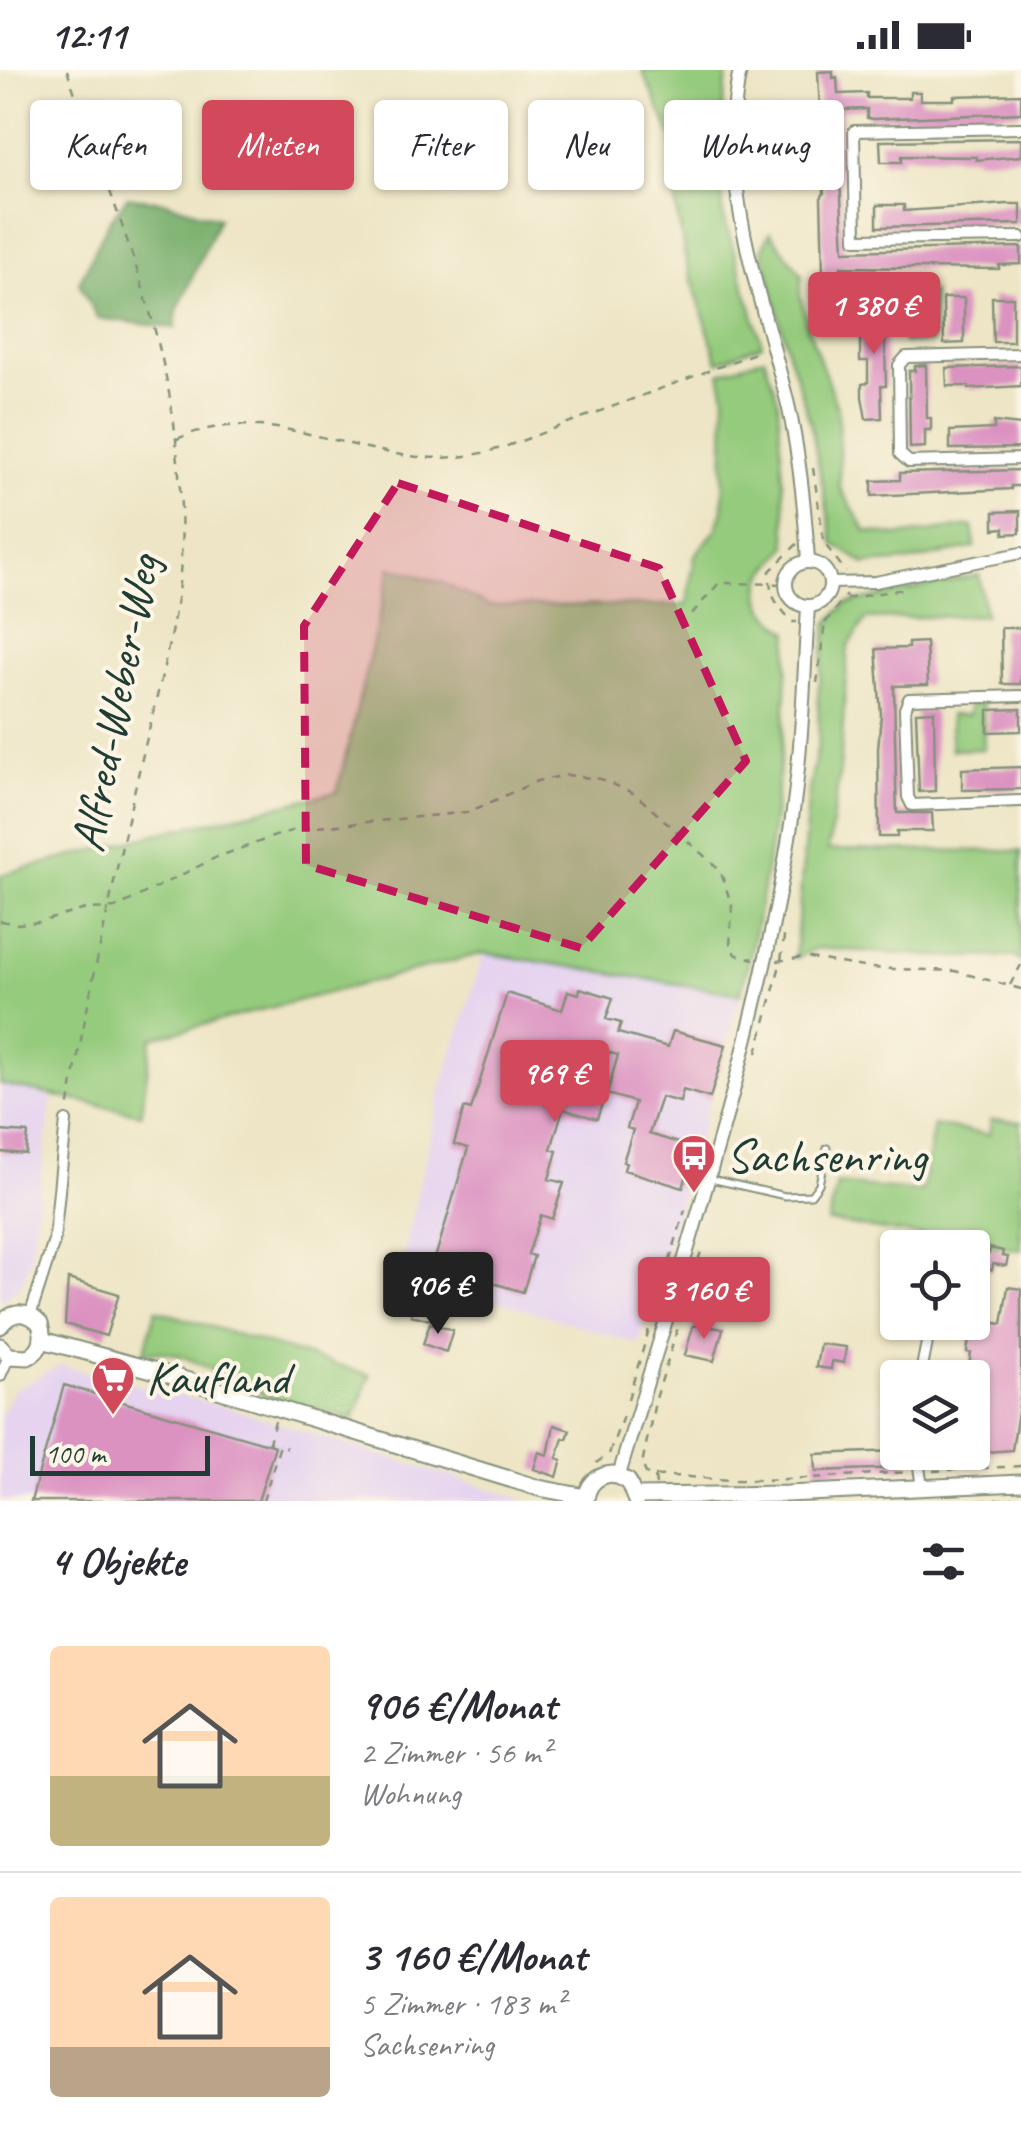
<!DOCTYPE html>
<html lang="de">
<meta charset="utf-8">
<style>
:root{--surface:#fff;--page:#f7f7f7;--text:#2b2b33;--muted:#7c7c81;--line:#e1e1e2;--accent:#d1495b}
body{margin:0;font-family:Caveat,sans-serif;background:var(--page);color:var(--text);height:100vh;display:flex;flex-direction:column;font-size:38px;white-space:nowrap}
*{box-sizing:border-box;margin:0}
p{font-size:32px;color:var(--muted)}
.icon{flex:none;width:55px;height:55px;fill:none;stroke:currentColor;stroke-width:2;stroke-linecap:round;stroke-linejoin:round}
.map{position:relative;height:1431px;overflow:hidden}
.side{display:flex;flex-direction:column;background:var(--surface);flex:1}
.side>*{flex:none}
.hud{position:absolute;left:30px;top:30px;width:962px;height:90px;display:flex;gap:20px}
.buttons{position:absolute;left:880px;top:1160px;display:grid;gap:20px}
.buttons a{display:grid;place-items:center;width:110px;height:110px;border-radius:10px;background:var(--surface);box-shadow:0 2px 8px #0004;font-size:50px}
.scale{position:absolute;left:30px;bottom:25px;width:180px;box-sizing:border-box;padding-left:10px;border:5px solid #1f3d34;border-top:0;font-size:28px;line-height:35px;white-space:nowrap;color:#1f3d34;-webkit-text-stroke:8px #fcf5e5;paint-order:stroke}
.price{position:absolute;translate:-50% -85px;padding:0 22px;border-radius:10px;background:var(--accent);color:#fff;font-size:32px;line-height:65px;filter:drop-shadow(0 2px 5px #0008)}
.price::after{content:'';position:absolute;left:50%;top:60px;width:30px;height:22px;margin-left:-15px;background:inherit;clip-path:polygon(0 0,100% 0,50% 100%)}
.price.active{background:#222;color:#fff}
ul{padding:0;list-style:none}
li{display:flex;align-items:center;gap:30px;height:250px;padding:0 50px}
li+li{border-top:2px solid var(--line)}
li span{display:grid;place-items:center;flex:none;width:280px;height:200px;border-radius:10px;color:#555}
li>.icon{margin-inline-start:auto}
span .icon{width:120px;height:120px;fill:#fffc;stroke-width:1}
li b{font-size:42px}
h2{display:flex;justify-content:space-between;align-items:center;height:120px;padding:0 50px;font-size:42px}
.pill{padding:0 35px;border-radius:10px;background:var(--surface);box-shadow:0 2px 8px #0004;font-size:35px;line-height:90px}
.pill.active{background:var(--accent);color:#fff}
.status{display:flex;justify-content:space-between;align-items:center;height:70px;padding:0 50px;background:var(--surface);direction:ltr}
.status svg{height:28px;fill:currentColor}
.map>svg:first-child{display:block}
.built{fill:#e5d3f0}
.green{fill:#95cb7d;stroke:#5a8458;stroke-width:2.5}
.forest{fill:#78af6c;stroke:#4c7650;stroke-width:2.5}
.building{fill:#db92c1}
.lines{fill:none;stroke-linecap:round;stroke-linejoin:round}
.service-casing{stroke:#86917c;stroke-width:9}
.minor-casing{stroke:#86917c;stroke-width:14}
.tertiary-casing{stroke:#86917c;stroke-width:16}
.primary-casing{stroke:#86917c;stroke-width:19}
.path{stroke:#86917c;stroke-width:2.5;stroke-dasharray:8 8;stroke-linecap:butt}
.service{stroke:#fff;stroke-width:5}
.minor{stroke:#fff;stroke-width:10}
.tertiary{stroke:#fff;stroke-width:12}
.primary{stroke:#fff;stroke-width:15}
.marked{fill:#c2185b;fill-opacity:0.2;stroke:#c2185b;stroke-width:8;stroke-dasharray:20 12;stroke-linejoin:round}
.labels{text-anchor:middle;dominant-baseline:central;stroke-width:8;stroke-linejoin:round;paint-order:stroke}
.street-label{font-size:48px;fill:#1f3d34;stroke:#fcf5e5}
.poi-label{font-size:48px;fill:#1f3d34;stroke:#fcf5e5;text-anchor:start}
</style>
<div class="status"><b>12:11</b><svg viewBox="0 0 49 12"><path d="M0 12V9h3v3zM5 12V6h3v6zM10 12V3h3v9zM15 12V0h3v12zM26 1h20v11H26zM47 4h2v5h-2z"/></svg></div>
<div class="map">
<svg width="1021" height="1431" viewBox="0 0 1021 1431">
<rect width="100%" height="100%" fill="#fcf5e5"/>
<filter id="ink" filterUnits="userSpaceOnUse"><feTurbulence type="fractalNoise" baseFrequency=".01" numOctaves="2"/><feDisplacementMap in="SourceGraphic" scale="20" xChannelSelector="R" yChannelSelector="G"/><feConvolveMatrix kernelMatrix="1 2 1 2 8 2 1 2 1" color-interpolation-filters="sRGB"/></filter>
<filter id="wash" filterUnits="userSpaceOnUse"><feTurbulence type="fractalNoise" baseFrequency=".0048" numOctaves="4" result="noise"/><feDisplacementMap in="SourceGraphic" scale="40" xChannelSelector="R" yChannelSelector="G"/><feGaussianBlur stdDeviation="2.25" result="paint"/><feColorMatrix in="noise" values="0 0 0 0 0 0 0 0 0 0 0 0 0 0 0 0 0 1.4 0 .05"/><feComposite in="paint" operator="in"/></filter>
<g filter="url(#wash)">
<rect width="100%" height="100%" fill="#ede5c5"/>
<path class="built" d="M484 883 741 924 639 1274 400 1201 441 1020Z
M0 1014 52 1027 30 1192 21 1215 0 1232Z
M60 1295 228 1338 530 1431H0V1347L14 1320Z"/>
<path class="green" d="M642 0H728L719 62 723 144 762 274 718 292 686 191 677 142 672 68Z
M770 163 802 205 800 225 809 260 838 340 840 418 866 461 897 466 972 456 975 477 911 491 865 494 834 474 810 351 788 282 762 179Z
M932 223V272L904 273 903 224Z
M764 287 778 330 787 476C781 486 767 497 763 508 753 532 771 550 789 562 785 685 770 804 741 924L484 883 152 968 141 1044 0 1014V805L157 764 337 722 391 497 443 513 489 536 687 535 695 485 716 460 723 440 725 325 720 303Z
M979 505 985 545 866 549 848 577 840 700 828 780 1021 781V892L1015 886 949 887 817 878 795 888 809 720 819 670 818 625 828 553 846 534Z
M969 634H983L984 679 951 680 950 645H969Z
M991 1050 1021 1052V1180L828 1152 837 1114 922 1122 934 1055 989 1065Z
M156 1240 370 1305 354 1349C317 1338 275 1331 240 1315 210 1301 179 1276 144 1283Z"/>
<path class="forest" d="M127 127 165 132 219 148 177 241 175 258 97 248 79 213 107 155Z"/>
<g id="blocks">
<path class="building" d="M833 1V8L837 7 838 24 867 23V28H910V22H920V30H954V26L1021 24V43L873 49 867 48V39L840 40 842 111H840L844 181 1021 177V194L999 195V199L841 197V202H823L821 128 824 123 818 2Z
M1021 69V86L976 90V87L902 86V92H881L880 71Z
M1007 134H1021V154L877 157V135H904V141Z
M992 227H1013V272H993Z
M943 228H964V273L944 274Z
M865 230H884L886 316H881L882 348 866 349 862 327V314L868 313V291H860V259H865Z
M926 295 927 348H931V360H925V377L910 378 909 301H915V296Z
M1021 296V316L969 319V316H947L946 298Z
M994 352 1021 355V378L950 379V361L994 359Z
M1021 400V416H1011V419L872 426V411L900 410V403Z
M1020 441V463L1004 464V458L994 459V442Z
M1001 558H1021V614H1002Z
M926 572 928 615 894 616 896 713 897 743H932L933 761H897V767H879L878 679 881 645 876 579 908 578V573Z
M1021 639V661L988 662V640Z
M934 641 935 721 919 722 916 642Z
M1021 697V719L962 720V699Z
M580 918 613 928 606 949 621 953 618 963 668 977 673 961 726 975 710 1028 683 1020 680 1032 661 1027 649 1064 695 1078 683 1118 624 1100 626 1093 623 1092 633 1060 627 1058 635 1032 607 1024 618 985 582 975 570 1018 604 1028 597 1049 563 1039 551 1079 557 1081 549 1109 564 1113 552 1149 541 1145 528 1184 534 1186 523 1222 433 1195 468 1078 454 1074 464 1038 471 1040 507 923 562 940 568 921 579 924Z
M0 1061 28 1063 26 1084 0 1082Z
M990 1178 1003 1181 1002 1186 1008 1187 1006 1196 993 1194 992 1200 972 1197V1181L989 1184Z
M68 1209 119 1224 106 1266 65 1254Z
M420 1212 440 1218 431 1250 411 1245Z
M1008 1217 1021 1219V1323L1012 1380 972 1383 973 1304 968 1303 971 1283 967 1282 972 1252V1249L1002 1254Z
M430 1253 453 1260 446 1282 423 1274Z
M699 1255 723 1259 714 1291 685 1285 693 1256Z
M820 1274 846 1277 844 1293 832 1291 831 1299 816 1297Z
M64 1315 275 1376 258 1431H31Z
M554 1355 570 1360 567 1369 563 1368 557 1388 562 1390 557 1407 534 1399 539 1382 548 1385Z
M898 1381 905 1382V1398L816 1401 815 1384Z"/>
</g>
</g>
<g filter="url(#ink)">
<use href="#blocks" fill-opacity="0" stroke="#86917c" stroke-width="2.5"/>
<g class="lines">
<defs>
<path id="service" d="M711 1109 785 1126 811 1125 819 1114 827 1078"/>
<path id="minor" d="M1021 58 854 61 856 169 1021 167
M1021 284 906 287 899 295 900 384 909 392 1021 389
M831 513 875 512 1021 483
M1021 626 909 629 905 639 908 727 912 735 1021 731
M30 1246 54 1171 66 1051
M0 1306 9 1286
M920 1308 931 1252
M917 1382 922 1418"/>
<path id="tertiary" d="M740 0C716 115 763 228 789 339 800 389 805 440 808 491
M786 514a22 22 0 1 1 44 0a22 22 0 1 1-44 0Z
M619 1405C683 1190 756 978 791 755 802 683 804 609 808 536"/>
<path id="primary" d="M0 1256C11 1240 28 1240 40 1254 45 1269 41 1280 28 1287L9 1286 0 1276
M42 1270 156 1301 539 1418 586 1427
M636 1426 787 1424 1021 1413
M586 1431C587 1415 596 1405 613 1404L628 1411 636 1431"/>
</defs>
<use href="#service" class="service-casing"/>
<use href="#minor" class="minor-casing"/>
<use href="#tertiary" class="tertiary-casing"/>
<use href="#primary" class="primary-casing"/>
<path class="path" d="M67 0C107 121 162 242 176 370 181 421 185 478 177 529 166 599 146 667 131 736 108 837 86 938 68 1040
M177 369C270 327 362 396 456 387 496 384 535 365 573 351 636 328 698 305 760 281
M813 398 824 473 846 502
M797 474 770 501C769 528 776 532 792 552H797
M846 529 902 519
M692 544 719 513 786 514
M825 553 846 525
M817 613 825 553
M0 851 18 854 40 852 86 839 115 838 217 787 281 764 298 759 469 742 537 711 567 705 600 709 635 724 720 800 732 836 730 877 737 885 754 889
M777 891 805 887 869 898 955 901 1021 919
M1010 915 1021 895
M757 983 781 891 785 859
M628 1329 685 1140
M275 1351 269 1372 279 1375
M596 1393 609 1384 623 1346
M933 1401 1021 1396
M655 1406C684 1405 711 1410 740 1410 796 1410 853 1405 910 1402
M656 1415 655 1406 646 1403 642 1394 655 1332 702 1178
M263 1431 280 1375 287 1378
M979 1431 1021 1428"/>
<use href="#service" class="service"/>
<use href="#minor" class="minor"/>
<use href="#tertiary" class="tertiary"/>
<use href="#primary" class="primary"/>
</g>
</g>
<path class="marked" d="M398 413 659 498 746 691 581 878 306 795 304 556Z"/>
<defs>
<symbol id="bus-pin" viewBox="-11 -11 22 30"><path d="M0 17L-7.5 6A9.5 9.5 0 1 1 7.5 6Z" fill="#d1495b" stroke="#fcf5e5"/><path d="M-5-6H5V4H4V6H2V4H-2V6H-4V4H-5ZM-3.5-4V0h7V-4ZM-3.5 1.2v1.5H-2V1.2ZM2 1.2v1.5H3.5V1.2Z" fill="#fff"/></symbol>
<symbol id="supermarket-pin" viewBox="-11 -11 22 30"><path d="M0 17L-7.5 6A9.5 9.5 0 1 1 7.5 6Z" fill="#d1495b" stroke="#fcf5e5"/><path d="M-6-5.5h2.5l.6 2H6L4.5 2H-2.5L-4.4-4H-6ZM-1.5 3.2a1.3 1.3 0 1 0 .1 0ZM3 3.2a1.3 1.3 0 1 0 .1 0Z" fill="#fff"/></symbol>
</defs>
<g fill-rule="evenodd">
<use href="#bus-pin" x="669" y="1061" width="50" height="68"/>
<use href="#supermarket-pin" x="88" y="1283" width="50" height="68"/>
</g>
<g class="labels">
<g class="street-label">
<text transform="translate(115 633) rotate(-79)">Alfred-Weber-Weg</text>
</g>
<g class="poi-label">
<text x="726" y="1086">Sachsenring</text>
<text x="146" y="1308">Kaufland</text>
</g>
</g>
</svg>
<div class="buttons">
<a><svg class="icon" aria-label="locate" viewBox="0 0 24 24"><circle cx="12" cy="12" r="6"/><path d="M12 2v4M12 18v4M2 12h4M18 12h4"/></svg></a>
<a><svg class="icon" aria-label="layers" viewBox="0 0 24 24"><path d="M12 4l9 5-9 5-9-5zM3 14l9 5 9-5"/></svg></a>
</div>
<div class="scale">100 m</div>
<b class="price" style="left:874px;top:287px">1 380 €</b>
<b class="price" style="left:555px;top:1055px">969 €</b>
<b class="price active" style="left:438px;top:1267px">906 €</b>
<b class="price" style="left:704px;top:1272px">3 160 €</b>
<div class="hud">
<a class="pill">Kaufen</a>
<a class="pill active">Mieten</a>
<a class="pill">Filter</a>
<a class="pill">Neu</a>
<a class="pill">Wohnung</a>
</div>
</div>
<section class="side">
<h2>4 Objekte<svg class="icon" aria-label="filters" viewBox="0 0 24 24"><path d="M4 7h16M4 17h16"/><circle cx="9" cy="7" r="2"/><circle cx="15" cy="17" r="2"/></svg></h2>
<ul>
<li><span style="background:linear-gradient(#ffd9b3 65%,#c2b280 0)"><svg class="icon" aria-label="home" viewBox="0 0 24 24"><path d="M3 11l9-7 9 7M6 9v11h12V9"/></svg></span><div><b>906 €/Monat</b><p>2 Zimmer · 56 m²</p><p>Wohnung</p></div></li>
<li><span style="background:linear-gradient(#ffd9b3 75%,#b9a48a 0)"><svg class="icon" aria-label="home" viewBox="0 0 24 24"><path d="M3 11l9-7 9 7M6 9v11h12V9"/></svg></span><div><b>3 160 €/Monat</b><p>5 Zimmer · 183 m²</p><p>Sachsenring</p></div></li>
</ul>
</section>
